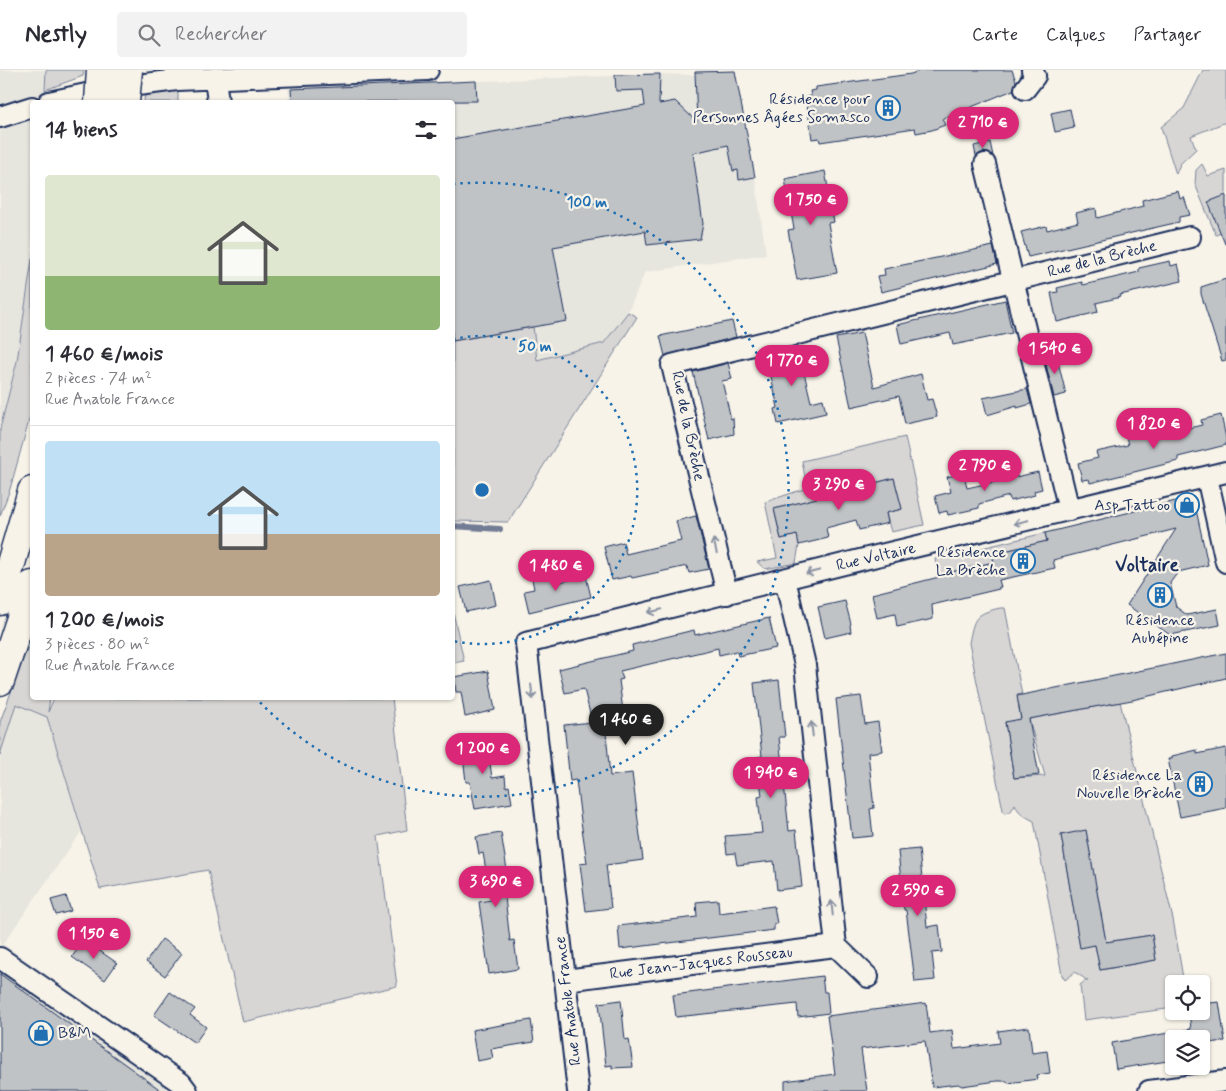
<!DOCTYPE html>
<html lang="fr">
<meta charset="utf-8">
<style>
:root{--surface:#fff;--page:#f2f2f3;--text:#2b2b33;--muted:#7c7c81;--line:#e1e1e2;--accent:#db2777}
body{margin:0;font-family:Mynerve,sans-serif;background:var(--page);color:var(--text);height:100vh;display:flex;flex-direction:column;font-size:19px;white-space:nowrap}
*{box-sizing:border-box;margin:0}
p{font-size:16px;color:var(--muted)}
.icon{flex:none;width:28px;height:28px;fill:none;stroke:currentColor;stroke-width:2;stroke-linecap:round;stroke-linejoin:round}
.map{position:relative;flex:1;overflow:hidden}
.panel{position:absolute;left:30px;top:30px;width:425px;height:600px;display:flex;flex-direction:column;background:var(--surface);border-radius:5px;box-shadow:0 1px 4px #0004}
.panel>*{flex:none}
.tools{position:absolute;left:1165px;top:905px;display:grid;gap:10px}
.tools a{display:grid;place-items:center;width:45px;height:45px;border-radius:5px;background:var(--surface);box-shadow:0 1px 4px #0004;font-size:25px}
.price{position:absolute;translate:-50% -42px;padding:0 11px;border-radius:18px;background:var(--accent);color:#fff;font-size:16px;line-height:32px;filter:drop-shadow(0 1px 2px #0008)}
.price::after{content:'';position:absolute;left:50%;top:30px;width:15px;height:11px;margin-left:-8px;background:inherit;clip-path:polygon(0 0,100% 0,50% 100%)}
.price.active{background:#222;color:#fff}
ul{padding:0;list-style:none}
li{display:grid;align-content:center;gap:10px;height:265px;padding:0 15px}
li+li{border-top:1px solid var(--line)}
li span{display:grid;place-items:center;height:155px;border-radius:5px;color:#555}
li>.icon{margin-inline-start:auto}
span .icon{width:90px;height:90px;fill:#fffc;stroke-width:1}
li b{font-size:21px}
h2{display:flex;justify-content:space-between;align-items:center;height:60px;padding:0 15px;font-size:21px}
header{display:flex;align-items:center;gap:30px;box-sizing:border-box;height:70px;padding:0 25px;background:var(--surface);border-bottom:1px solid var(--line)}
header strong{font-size:24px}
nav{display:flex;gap:28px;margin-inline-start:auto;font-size:18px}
.search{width:350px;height:45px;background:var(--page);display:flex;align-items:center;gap:12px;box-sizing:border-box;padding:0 18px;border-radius:5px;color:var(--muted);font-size:19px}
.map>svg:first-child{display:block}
.built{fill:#e6e5de}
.green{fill:#d7d6d4;stroke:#798299;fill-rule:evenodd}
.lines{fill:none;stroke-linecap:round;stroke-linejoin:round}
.stream{stroke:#727c95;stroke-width:6}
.building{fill:#c0c3c5;stroke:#1b2f5e}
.minor-casing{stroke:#1b2f5e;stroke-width:24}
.highway-casing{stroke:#1b2f5e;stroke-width:31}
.minor{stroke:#f7f3e8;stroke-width:20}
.highway{stroke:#f7f3e8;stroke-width:28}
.highway-bridge-casing{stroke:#1b2f5e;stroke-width:31;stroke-linecap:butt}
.highway-bridge{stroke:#f7f3e8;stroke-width:28}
.oneway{stroke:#8991a3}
.ring{fill:none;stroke:#1f6fb2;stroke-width:2.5;stroke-dasharray:2.5 5}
.labels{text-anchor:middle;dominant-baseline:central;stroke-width:4.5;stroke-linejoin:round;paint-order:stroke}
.poi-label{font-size:16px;fill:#1b2f5e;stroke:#f7f3e8;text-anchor:end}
.street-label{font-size:16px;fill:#1b2f5e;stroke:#f7f3e8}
.quarter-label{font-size:19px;font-weight:bold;fill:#1b2f5e;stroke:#f7f3e8}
.centre{fill:#1f6fb2;stroke:#f7f3e8;stroke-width:2.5}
.ring-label{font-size:15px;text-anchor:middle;font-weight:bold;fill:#1f6fb2;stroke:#f7f3e8;stroke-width:4.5;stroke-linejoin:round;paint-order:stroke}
</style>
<header>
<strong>Nestly</strong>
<div class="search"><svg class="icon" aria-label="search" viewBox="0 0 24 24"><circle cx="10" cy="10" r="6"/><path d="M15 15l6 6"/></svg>Rechercher</div>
<nav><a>Carte</a><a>Calques</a><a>Partager</a></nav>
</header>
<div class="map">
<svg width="1226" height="1021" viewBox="0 0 1226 1021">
<rect width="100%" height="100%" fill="#f7f3e8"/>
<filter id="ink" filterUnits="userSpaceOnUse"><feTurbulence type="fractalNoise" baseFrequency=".02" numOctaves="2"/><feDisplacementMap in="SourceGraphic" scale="10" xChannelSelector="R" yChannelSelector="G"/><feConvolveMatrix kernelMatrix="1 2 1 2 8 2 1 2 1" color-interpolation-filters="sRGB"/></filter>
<g filter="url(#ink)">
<path class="built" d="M0 0H46L44 32H32V189L17 291 0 359Z
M735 1 755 107 766 184 645 202 628 242 604 273 537 290 453 271 452 32H283L290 31 288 19 659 4 695 5V2Z
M16 634 47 646 81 762 3 874 194 1009 197 1021H0V672Z"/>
<path class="green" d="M46 0H84L83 6 45 20Z
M1203 0H1226V52L1191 66 1196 79 1180 94 1176 104 1161 57 1184 38Z
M178 16V32H144L145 20Z
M1202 94 1208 106 1226 100V125L1221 163 1216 165 1195 114 1196 100Z
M32 189V340L10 419 0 446V359L17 291Z
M628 242 637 247 508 452 453 451V271L533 257 537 290 604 273Z
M905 367 924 455 891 462 886 443 902 439 894 408 774 439 781 469 797 465 799 475 796 493 765 499 757 492 777 488 765 432 807 418 802 391Z
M1045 463 1047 471 992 484 994 492 938 505 935 489Z
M1000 538H1005L1022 625 1017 624 1021 651 1005 652 1014 708 1045 706 1029 649 1120 632 1173 849 1184 914H1174V938L1084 950 1080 915 1085 911H1088L1075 902 1065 910 1062 905 1034 751C1026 747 1018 743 1015 734L1011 741 1005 743 1003 740 969 573C974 548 974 544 1000 538ZM1086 761 1106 872 1152 865 1156 890 1100 900 1095 875 1080 877 1061 765Z
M453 542 464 591 453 593H452Z
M32 565V628H50L48 642 54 628H392L407 760 378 766 397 916 243 952 208 800 100 819 47 647 16 634 0 685V652Z"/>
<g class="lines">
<path class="stream" d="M452 456 500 459"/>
</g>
<path class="building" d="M921 0H1012L1016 11 1013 20 942 49 945 55 932 60 916 63 915 58 820 72 819 68 812 69 806 27 811 26 810 21 816 20V17L911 4Z
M735 1 755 107 739 110 738 100 733 101 728 75 693 83 703 154 700 169 647 175 645 161 553 177 567 251 452 271V69L645 36 643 20 616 21 615 5 660 4 659 34 675 31 697 52 695 2Z
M476 11 477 31 292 32 291 19Z
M1070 39 1074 58 1055 62 1051 43Z
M990 72 993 86 989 83 983 82 976 86 974 76Z
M825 101 834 152 828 153 837 203 797 210 788 160 794 159 785 109Z
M1178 121 1180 129 1184 127 1190 145 1179 147V152L1028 187 1021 162 1046 156 1047 160 1078 152 1076 143 1096 138 1097 148 1143 136 1142 130Z
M1226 125V174H1225L1208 132Z
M993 176 997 194 881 222 877 206 885 205 884 199Z
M1170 191 1171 196 1178 194 1182 211 1120 225 1121 227 1096 233 1098 242 1057 252 1051 223 1058 222 1057 218 1082 212 1083 215 1139 202V198Z
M1226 209V290L1222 291 1201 224V217Z
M1005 230 1012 263 953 275 950 263 901 274 897 255Z
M732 251 736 267 665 286 660 266Z
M862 263 874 317 921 304 927 330 932 329 937 347 905 354 899 326 851 337 836 268Z
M798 277 811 332 823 329 826 343 778 354 775 339 778 338 766 284Z
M1056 284 1066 324 1054 327 1044 286Z
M728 293 732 309 722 311 731 349 733 348 734 364 709 370 693 302Z
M1027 319 1031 334 1017 338V336L987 345 983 328Z
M1221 345 1226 368V375L1178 387V391L1090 413 1089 409 1082 410 1078 393 1098 388 1096 382 1128 375 1126 366 1157 358 1159 365 1202 355 1201 350Z
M1038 402 1042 419 1034 421 1035 425 1010 431 1009 426 979 434V438L948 445 947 441 939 443 935 426 951 422 947 407 964 403 967 418Z
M894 408 902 439 886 443 888 453 859 460 856 450 826 458 828 468 799 475 797 465 781 469 774 439Z
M1188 428 1193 432 1194 430 1208 495 1178 502 1170 513 1176 537 1187 545 1217 539 1220 555 1170 565 1127 535 1176 459 1053 490 1055 498 999 510 1001 517H999V519L932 535 933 549 897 557 895 544 877 548 872 524 939 507 938 505 994 492 992 484 1047 471 1045 463Z
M696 446 709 499 689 503 687 496 632 508 631 506 612 510 604 477 623 472 626 484 681 471 676 451Z
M553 504 556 513 586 506 591 527 529 542 524 521 534 519 532 509Z
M491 510 496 535 466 542 460 517Z
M845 531 851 554 850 555 851 562 825 568 818 537Z
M769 548 776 578 738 586 737 581 719 585 718 578 620 601 623 609 619 610 624 649 605 651 610 706 632 703 643 790 606 795 611 838 586 841 580 794 587 793 581 751 576 710 570 711 564 655 592 652 584 619 565 623 559 599 633 581 632 575 694 560 695 565Z
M1226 583V608L1132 630 1029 649 1039 705 1014 708 1005 652 1021 649 1017 626Z
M488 601 495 640 465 647 461 622H456L454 607Z
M779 610 785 667H779L789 761 796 760 802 817 777 820 774 791 737 795 735 783 727 784 725 766 762 763 758 727 762 726 757 687 762 686 754 613Z
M861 626 865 654 878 652 882 681 868 683 874 738 870 739 873 766 852 768 836 629Z
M486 664 492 708 505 706 506 717 509 716 512 733 475 739 470 712H466L462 677 469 675 468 666Z
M1226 678V738L1180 747 1168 689H1172V686L1197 680V684Z
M1086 760 1106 872 1152 865 1156 890 1100 900 1095 875 1080 878 1061 765Z
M501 763 507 800 502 801 510 871 514 870 518 899 489 904 479 832 491 830 483 783 479 784 476 767Z
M919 779 927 857 939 855 942 882 932 883 935 910 915 912 906 840H904L898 781Z
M66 826 71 841 56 845 51 830Z
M718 830 719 843 774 836 777 854H774V860L620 879 618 856 697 847 696 832Z
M162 869 182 883 165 906 146 892Z
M84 870 117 893 105 910 72 887Z
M0 904 162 1021H0Z
M822 906 824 922H827L829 943 798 947 797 934 676 947 673 925Z
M170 922 195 939 190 945 206 957 195 973 154 945Z
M621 930 625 970 629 969 633 997 612 998V995L606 996 599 933Z
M1219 932 1225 971 1201 974V969H1174V990L1116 999 1112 973 1191 959 1189 941H1201V934Z
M926 933 930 963 952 960 954 979 1000 973 998 961 1029 957 1032 983 1047 981 1050 1003 1037 1005 1038 1009 1008 1013 1007 1011H997L962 1016 958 1014 932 1017 925 971 861 979 867 1021H785V1011L835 1004 827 946Z
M531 950 534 972 491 979 493 988 477 991 472 960Z"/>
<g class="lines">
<defs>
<path id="minor" d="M215 8 218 32
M1025 19 1035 6 1032 0
M49 32 114 18 177 10 428 0
M0 47 32 37
M985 94 1069 440
M1207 407 1226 492
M727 524 672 295 1190 167
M836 876 868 907
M0 888 181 1013 187 1021
M565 910 836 876 805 595 785 509
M578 1021 526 573 864 489 1226 402
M1149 1021 1226 1011"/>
<path id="highway" d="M0 531 32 421
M0 611 32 515"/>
</defs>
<use href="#minor" class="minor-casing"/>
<use href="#highway" class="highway-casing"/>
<use href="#minor" class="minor"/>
<use href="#highway" class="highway"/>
<defs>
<path id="highway-bridge" d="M99 32 101 0
M125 32 128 0"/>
</defs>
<use href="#highway-bridge" class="highway-bridge-casing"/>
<use href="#highway-bridge" class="highway-bridge"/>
</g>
<defs><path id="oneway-shaft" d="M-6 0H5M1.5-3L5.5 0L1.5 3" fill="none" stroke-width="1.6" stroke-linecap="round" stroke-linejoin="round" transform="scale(1.25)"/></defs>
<g class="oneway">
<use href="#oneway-shaft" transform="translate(1021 452) rotate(166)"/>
<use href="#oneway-shaft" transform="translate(715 476) rotate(-103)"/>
<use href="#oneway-shaft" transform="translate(813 502) rotate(166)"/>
<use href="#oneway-shaft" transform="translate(655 541) rotate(166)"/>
<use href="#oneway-shaft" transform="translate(532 622) rotate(83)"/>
<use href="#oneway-shaft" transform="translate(812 659) rotate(-96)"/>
<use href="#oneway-shaft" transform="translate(832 838) rotate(-96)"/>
</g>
</g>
<g class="ring">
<path d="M453 269A154 154 0 1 1 453 571"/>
<path d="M453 114A307 307 0 1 1 257 629"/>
</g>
<defs>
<symbol id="building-ring" viewBox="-11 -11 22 22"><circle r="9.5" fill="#f7f3e8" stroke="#1f6fb2" stroke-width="1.5"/><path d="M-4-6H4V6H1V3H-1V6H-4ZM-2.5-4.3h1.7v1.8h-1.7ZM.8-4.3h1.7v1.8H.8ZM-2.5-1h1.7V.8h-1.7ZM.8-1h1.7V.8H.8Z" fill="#1f6fb2"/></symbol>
<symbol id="shop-ring" viewBox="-11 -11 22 22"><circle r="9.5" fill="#f7f3e8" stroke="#1f6fb2" stroke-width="1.5"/><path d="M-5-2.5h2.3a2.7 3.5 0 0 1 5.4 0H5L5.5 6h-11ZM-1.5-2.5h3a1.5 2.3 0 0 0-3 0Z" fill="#1f6fb2"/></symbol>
</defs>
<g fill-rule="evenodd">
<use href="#building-ring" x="874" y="24" width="28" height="28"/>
<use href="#shop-ring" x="1173" y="421" width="28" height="28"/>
<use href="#building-ring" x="1009" y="477" width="28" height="28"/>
<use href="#building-ring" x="1146" y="511" width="28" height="28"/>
<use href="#building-ring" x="1186" y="700" width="28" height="28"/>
<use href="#shop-ring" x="27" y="949" width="28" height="28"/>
</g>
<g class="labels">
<g class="poi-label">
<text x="870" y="29">Résidence pour<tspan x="870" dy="18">Personnes Âgées Somasco</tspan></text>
<text x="1170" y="435">Asp Tattoo</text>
<text x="1006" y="482">Résidence<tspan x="1006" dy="18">La Brèche</tspan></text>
<text x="1160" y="550" text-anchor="middle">Résidence<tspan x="1160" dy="18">Aubépine</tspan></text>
<text x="1182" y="705">Résidence La<tspan x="1182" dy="18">Nouvelle Brèche</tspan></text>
<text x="58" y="963" text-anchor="start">B&amp;M</text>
</g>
<g class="street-label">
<text transform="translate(1102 189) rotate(-14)">Rue de la Brèche</text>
<text transform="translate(688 356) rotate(78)">Rue de la Brèche</text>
<text transform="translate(876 487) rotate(-13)">Rue Voltaire</text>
<text transform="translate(701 893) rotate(-7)">Rue Jean-Jacques Rousseau</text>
<text transform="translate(568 931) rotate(-97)">Rue Anatole France</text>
</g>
<g class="quarter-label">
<text x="1147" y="495">Voltaire</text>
</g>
</g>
<circle cx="482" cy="420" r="8" class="centre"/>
<g class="ring-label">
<text x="587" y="137">100 m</text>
<text x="535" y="281">50 m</text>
</g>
</svg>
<div class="tools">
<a><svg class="icon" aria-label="locate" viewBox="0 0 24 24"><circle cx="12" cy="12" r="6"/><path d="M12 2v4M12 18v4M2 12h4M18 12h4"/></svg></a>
<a><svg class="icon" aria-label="layers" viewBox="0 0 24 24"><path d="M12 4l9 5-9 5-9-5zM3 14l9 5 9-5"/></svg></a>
</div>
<b class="price" style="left:983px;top:79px">2 710 €</b>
<b class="price" style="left:811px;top:156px">1 750 €</b>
<b class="price" style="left:1055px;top:305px">1 540 €</b>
<b class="price" style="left:792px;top:317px">1 770 €</b>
<b class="price" style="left:1154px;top:380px">1 820 €</b>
<b class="price" style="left:985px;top:422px">2 790 €</b>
<b class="price" style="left:839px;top:441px">3 290 €</b>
<b class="price" style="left:556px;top:522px">1 480 €</b>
<b class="price active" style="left:626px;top:676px">1 460 €</b>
<b class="price" style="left:483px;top:705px">1 200 €</b>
<b class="price" style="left:771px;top:729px">1 940 €</b>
<b class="price" style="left:496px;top:838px">3 690 €</b>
<b class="price" style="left:918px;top:847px">2 590 €</b>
<b class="price" style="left:94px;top:890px">1 150 €</b>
<section class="panel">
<h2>14 biens<svg class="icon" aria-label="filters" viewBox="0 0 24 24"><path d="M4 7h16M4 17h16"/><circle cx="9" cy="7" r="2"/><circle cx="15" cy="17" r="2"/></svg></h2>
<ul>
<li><span style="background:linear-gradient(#dfe7d0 65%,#8fb573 0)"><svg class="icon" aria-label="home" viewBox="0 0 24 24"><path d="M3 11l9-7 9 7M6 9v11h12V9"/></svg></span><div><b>1 460 €/mois</b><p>2 pièces · 74 m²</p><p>Rue Anatole France</p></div></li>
<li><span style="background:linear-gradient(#bfe0f5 60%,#b9a48a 0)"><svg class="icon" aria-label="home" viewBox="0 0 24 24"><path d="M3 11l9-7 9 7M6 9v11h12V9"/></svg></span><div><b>1 200 €/mois</b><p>3 pièces · 80 m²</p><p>Rue Anatole France</p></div></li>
</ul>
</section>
</div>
